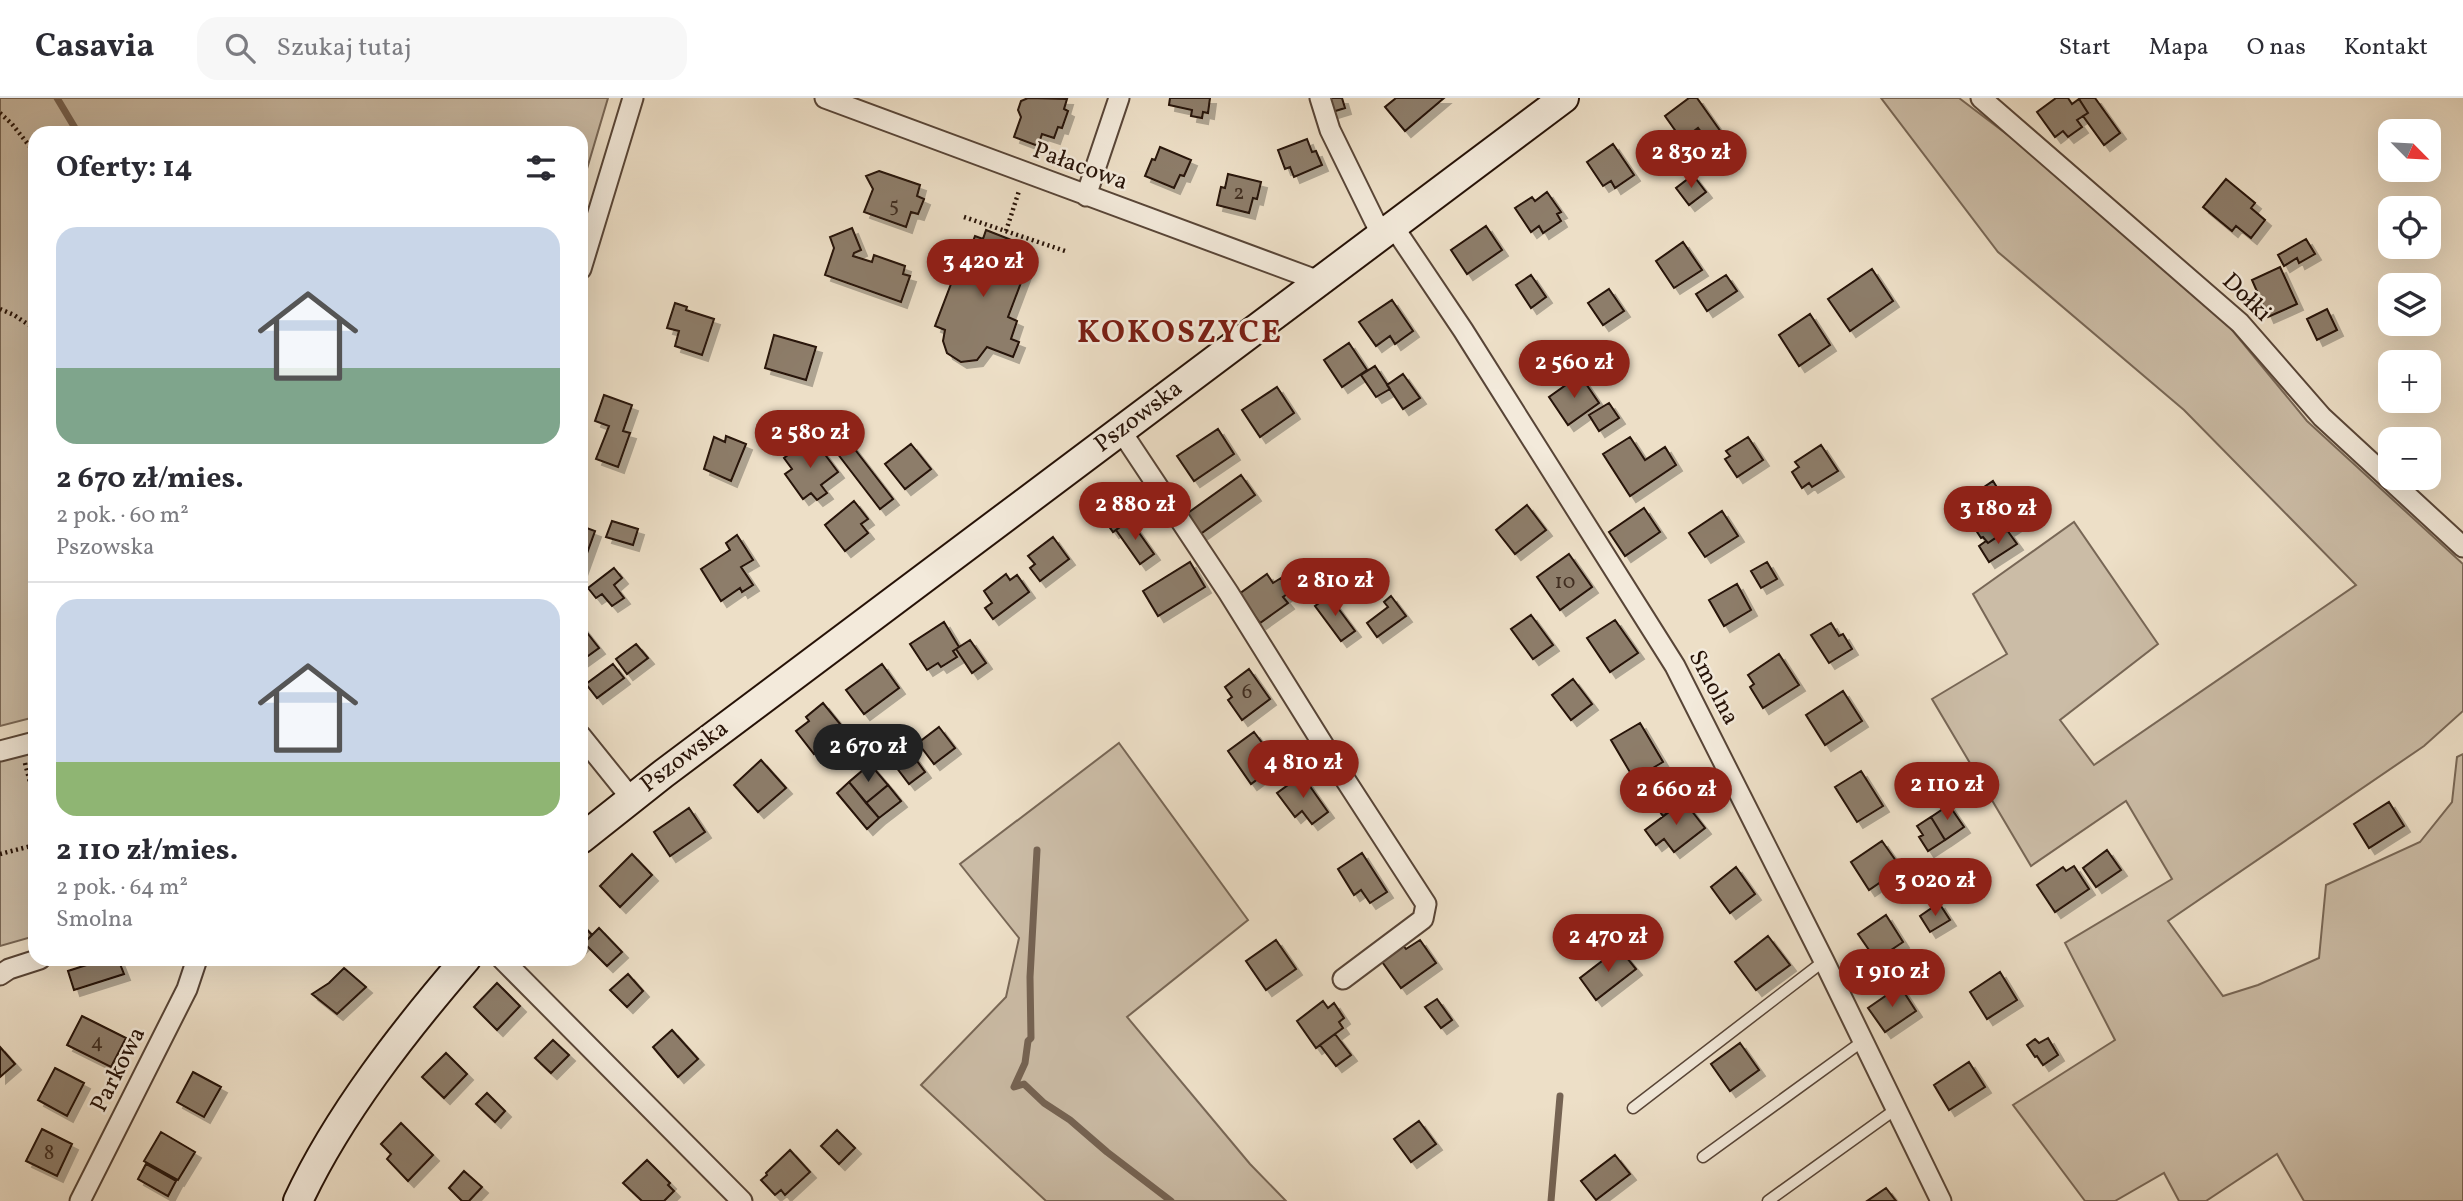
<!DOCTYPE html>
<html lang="pl">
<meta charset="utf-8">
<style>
:root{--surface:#fff;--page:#f7f7f7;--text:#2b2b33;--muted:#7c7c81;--line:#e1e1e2;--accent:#8f2418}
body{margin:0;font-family:Vollkorn,serif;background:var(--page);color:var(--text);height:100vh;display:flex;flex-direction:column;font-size:26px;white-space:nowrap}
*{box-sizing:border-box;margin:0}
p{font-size:23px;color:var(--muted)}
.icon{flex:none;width:38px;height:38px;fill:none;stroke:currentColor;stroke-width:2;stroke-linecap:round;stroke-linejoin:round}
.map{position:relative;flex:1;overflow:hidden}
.side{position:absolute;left:28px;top:28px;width:560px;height:840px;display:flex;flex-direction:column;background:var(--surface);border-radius:21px;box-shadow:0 7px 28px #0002}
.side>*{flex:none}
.needle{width:46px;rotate:114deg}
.buttons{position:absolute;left:2378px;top:21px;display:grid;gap:14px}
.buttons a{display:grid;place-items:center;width:63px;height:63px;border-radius:14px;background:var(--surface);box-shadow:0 7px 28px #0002;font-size:35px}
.price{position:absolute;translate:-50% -60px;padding:0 16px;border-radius:24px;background:var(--accent);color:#fff;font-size:23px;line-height:46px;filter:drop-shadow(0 2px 4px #0008)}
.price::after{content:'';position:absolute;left:50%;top:42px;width:21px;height:16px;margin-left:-10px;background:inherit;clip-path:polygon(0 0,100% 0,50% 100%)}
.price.active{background:#222;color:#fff}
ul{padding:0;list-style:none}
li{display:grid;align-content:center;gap:14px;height:371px;padding:0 28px}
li+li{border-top:2px solid var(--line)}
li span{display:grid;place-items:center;height:217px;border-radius:21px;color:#555}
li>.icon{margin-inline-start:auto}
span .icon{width:126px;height:126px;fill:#fffc;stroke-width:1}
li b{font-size:30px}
h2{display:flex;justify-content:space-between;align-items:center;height:84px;padding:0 28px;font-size:30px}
header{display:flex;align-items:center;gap:42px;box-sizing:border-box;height:98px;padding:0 35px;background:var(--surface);border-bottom:2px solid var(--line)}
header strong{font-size:33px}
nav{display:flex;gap:38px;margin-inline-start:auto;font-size:24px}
.search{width:490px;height:63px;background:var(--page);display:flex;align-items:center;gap:18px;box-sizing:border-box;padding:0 24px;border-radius:21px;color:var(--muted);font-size:26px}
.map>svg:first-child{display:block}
.green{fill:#cbbca6;stroke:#786756;stroke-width:2}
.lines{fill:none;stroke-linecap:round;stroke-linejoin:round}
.stream{stroke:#756353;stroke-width:7}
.building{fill:#8d7d6b;stroke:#261207;stroke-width:2;filter:url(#shadow)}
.service-casing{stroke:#584537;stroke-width:13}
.minor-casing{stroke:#584537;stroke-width:23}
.secondary-casing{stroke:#261207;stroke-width:32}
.path{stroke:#261207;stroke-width:4.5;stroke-dasharray:2 3.5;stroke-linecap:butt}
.service{stroke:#f3eadb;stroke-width:10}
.minor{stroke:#f3eadb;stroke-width:19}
.secondary{stroke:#f3eadb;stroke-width:28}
.labels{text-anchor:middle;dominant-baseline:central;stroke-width:5;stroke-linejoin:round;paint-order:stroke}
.number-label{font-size:21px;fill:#402d20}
.street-label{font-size:24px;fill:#261207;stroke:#f3eadb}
.district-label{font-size:32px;font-weight:bold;letter-spacing:2px;fill:#7a1f14;stroke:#f3eadb}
</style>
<header>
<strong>Casavia</strong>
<div class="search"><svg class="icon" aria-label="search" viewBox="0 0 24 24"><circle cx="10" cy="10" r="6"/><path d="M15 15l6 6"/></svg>Szukaj tutaj</div>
<nav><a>Start</a><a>Mapa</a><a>O nas</a><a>Kontakt</a></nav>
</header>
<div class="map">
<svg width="2463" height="1103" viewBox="0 0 2463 1103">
<defs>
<filter id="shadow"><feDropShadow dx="6" dy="6" stdDeviation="0" flood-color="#0004"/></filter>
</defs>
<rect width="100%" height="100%" fill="#eddfc7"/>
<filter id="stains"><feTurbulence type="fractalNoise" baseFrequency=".00286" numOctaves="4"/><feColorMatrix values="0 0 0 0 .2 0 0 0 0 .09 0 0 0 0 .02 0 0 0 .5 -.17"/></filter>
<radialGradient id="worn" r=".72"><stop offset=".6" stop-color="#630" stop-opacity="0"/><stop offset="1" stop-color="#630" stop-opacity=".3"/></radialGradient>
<path class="green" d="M0 0H608L581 91V35H35V619L0 628Z
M1881 0H1959L2021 47 2228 227 2307 323 2463 466V613L2424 648 2168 823 2223 898 2258 887 2319 860 2326 787 2420 744 2452 704 2457 659 2463 656V1103H2304L2277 1056 2206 1103H2179L2164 1075 2115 1103H2085L2013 1007 2115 942 2065 845 2172 781 2126 703 2031 768 1932 601 2007 556 1973 496 2074 424 2158 546 2060 622 2094 667 2356 487 2184 312 1998 154Z
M1119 645 1248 822 1127 919 1250 1066 1286 1103H1046L921 987 1006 899 1019 840 960 766Z
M35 652V838L0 848V661Z"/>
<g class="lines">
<path class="stream" d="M57 0 78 35
M1037 752 1030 879 1031 940 1028 943 1025 965 1014 989 1024 986 1044 1005 1070 1022 1107 1054 1171 1103
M1551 1103 1560 998"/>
</g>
<path class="building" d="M1028 0 1067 1 1064 11 1068 13 1062 30 1058 29 1054 40 1042 36 1038 48 1014 39 1021 19 1018 12 1021 3Z
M1170 0H1210L1208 15 1203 14 1202 20 1191 18 1192 12 1169 7Z
M1324 0H1342L1345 10 1329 15Z
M1396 0H1444L1405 33 1385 9Z
M1689 0H1697L1721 34 1708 43 1698 30 1682 42 1665 18Z
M2056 0H2068L2072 6 2079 1 2088 15 2077 22 2082 29 2068 39 2063 33 2055 39 2037 14Z
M2081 0H2095L2120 35 2104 47 2083 18 2088 15 2079 1Z
M1307 41 1312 54 1316 53 1322 67 1294 79 1290 69 1285 71 1278 52Z
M1613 46 1634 77 1615 90 1611 83 1603 88 1587 64Z
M1160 49 1191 62 1184 78 1180 77 1174 90 1145 78 1152 61 1155 62Z
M879 73 920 87 917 98 924 101 918 116 911 114 906 129 864 114 873 91 866 78Z
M1228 76 1261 84 1257 101 1253 100 1249 115 1217 107 1221 89 1225 90Z
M1693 77 1706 94 1689 107 1676 90Z
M2226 81 2255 105 2251 110 2265 122 2251 140 2236 128 2232 133 2203 109Z
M1547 94 1561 114 1557 116 1561 123 1543 135 1539 128 1531 134 1515 110 1532 99 1535 103Z
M1486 128 1502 152 1467 176 1451 152Z
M852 130 861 152 854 155 853 158 872 164 874 157 905 168 903 176 910 178 901 204 825 177 834 150 830 139Z
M986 132 1019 145 1016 154 1024 157 1021 163 1028 166 1008 219 1017 223 1011 241 1019 244 1013 259 987 249 977 262 961 264 947 255 943 243 945 232 935 228 967 144 972 146 975 138 983 141Z
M2306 141 2315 156 2299 165 2297 160 2284 168 2278 157Z
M1683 144 1702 172 1674 190 1656 163Z
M2280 169 2297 206 2268 219 2252 182Z
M1872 171 1893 203 1850 233 1828 201Z
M1531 177 1546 199 1531 210 1516 187Z
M1726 177 1737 193 1707 213 1696 196Z
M1609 191 1624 213 1603 227 1588 205Z
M1392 202 1413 233 1395 246 1390 238 1376 248 1359 224Z
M675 205 687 209 686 212 714 221 702 257 675 248 679 233 667 230Z
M2327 211 2337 232 2317 242 2307 221Z
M1810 216 1830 247 1799 268 1779 237Z
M774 237 816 249 806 282 765 270Z
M1349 245 1367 272 1342 289 1324 262Z
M1375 268 1390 291 1376 299 1361 277Z
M1403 276 1420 300 1403 311 1387 287Z
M1580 277 1599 305 1568 327 1549 299Z
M1277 289 1294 315 1260 339 1242 312Z
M604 297 632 307 623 333 630 335 618 369 596 361 609 328 595 323Z
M1609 305 1619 320 1599 333 1589 317Z
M1218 331 1234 356 1194 383 1177 358Z
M726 338 746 346 731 383 704 371 714 339 725 344Z
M812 339 838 374 821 387 827 395 817 402 811 395 803 401 785 376 792 371 784 360Z
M1630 339 1645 362 1665 349 1676 367 1630 398 1603 356Z
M1748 339 1763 362 1737 379 1725 361 1730 358 1726 353Z
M850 345 893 401 880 411 837 355Z
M911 346 931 371 905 391 885 366Z
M1821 347 1838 373 1812 389 1809 385 1802 390 1792 374 1799 369 1795 364Z
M1241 377 1255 397 1199 437 1185 417Z
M1993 383 2015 418 2012 420 2016 427 1988 445 1983 439 1981 440 1959 406Z
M1123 386 1128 394 1135 390 1146 405 1140 409 1142 413 1113 434 1094 407Z
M854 403 868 421 861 426 868 435 845 453 825 427Z
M1527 407 1546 432 1515 456 1496 432Z
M1644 410 1660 434 1625 458 1609 434Z
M1722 413 1738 438 1705 459 1689 435Z
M1130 422 1154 456 1140 466 1116 432Z
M612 423 638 431 633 447 606 439Z
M581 428 595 433 581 472Z
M2007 432 2017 446 1989 464 1979 448 1986 443 1988 445Z
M737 437 753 462 741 469 753 487 742 494 740 490 721 503 701 471 730 452 726 445Z
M1053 439 1069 461 1040 483 1030 470 1035 466 1028 458Z
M1569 456 1592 489 1560 512 1537 479Z
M1190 464 1205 489 1158 518 1143 493Z
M1767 464 1777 481 1761 490 1751 473Z
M614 470 622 480 614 487 624 500 612 508 602 496 596 500 588 490Z
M1006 476 1010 482 1017 477 1029 494 993 521 985 510 992 505 984 493Z
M1267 476 1273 485 1281 480 1290 494 1283 499 1288 505 1260 525 1239 496Z
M1737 486 1751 512 1724 528 1709 502Z
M1329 498 1355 533 1341 543 1315 508Z
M1391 498 1406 518 1377 539 1367 525 1388 509 1384 504Z
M1531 517 1553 547 1533 561 1511 531Z
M1615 522 1638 555 1610 574 1587 540Z
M944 524 959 549 953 553 957 559 941 569 938 565 927 572 910 546Z
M1831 525 1839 538 1843 536 1852 551 1829 565 1811 537Z
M581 527 599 550 581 563Z
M970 542 986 565 972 575 956 551Z
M636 546 648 560 627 576 616 561Z
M1779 556 1799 587 1763 610 1750 589 1754 586 1748 577Z
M613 566 624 580 597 600 586 586Z
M882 566 899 590 864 616 846 592Z
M1249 571 1270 601 1242 622 1228 602 1232 599 1225 589Z
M1573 581 1592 606 1571 622 1552 597Z
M1843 593 1862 623 1825 647 1806 617Z
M823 605 845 632 814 656 796 633 809 623 806 619Z
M1640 625 1663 664 1634 681 1611 642Z
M939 629 955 650 934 666 918 645Z
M845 632 861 652 846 665 829 644Z
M1254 634 1278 666 1251 686 1228 653Z
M909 652 925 674 909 686 893 665Z
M761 662 786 690 758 714 734 687Z
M870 666 888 687 866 705 849 684Z
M1861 673 1883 708 1857 724 1835 689Z
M1302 677 1328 714 1312 726 1302 713 1295 719 1277 695Z
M1665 677 1684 703 1663 718 1645 693Z
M849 684 879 720 867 731 837 695Z
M888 687 901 703 879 720 866 705Z
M1684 703 1705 730 1674 754 1664 741 1656 747 1645 732Z
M2389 704 2404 728 2369 750 2354 726Z
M1949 707 1964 729 1945 742 1931 719Z
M689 710 705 734 670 758 654 734Z
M1931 719 1945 742 1928 753 1919 739 1923 737 1917 728Z
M1882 743 1901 770 1869 792 1851 764Z
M2107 752 2121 772 2096 789 2083 770Z
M1362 755 1387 794 1370 805 1361 792 1354 797 1338 771Z
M632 756 652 777 620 809 600 788Z
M2074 768 2089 791 2055 814 2037 787 2063 769 2066 773Z
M1736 769 1755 796 1730 815 1711 789Z
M1939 805 1950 822 1930 834 1920 818Z
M1886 817 1903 844 1876 862 1858 836Z
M581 825 592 837 581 848Z
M599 830 622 854 607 868 584 845Z
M1768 838 1790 867 1756 892 1735 864Z
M1276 842 1296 871 1266 892 1246 863Z
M1420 842 1436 865 1401 890 1380 861 1402 846 1406 851Z
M1619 850 1636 871 1596 902 1580 880Z
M105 861H118L124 876 74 892 68 873Z
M344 870 366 889 337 916 312 896 329 885Z
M2000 874 2017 902 1987 921 1970 894Z
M628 876 643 893 627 909 610 892Z
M497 885 520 908 497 932 474 909Z
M1900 888 1916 913 1885 934 1868 910Z
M1437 901 1452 922 1441 930 1425 909Z
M1323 903 1328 910 1334 905 1344 920 1339 924 1343 930 1316 950 1297 923Z
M82 918 126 940 111 969 67 947Z
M672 932 698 961 678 979 653 949Z
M1335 936 1351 957 1336 968 1320 947Z
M2048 940 2058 957 2043 967 2037 958 2035 959 2027 947 2035 941 2039 945Z
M553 942 569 957 551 975 535 960Z
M1740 945 1759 972 1730 993 1711 966Z
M0 949 15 966 0 979Z
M446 955 467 976 444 1000 422 979Z
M1969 964 1985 989 1949 1012 1934 987Z
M55 970 84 985 67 1018 38 1002Z
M193 974 221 989 204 1019 177 1004Z
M487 995 505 1013 495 1024 476 1006Z
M1419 1023 1436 1046 1411 1064 1394 1041Z
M401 1025 433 1057 408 1083 387 1061 391 1056 381 1046Z
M42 1031 72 1046 57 1078 26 1063Z
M837 1032 855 1050 839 1066 821 1048Z
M161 1034 195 1054 178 1082 144 1063Z
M790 1052 810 1074 785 1097 781 1092 775 1097 761 1082 767 1077 766 1075Z
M1615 1057 1630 1076 1596 1102 1581 1083Z
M647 1062 670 1085 668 1087 674 1093 664 1103H642L623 1085Z
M146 1066 176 1083 168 1098 138 1081Z
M464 1073 482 1089 469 1103H462L449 1090Z
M1886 1090 1896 1103H1867Z"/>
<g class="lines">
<defs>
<path id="service" d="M1633 1010 1824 863
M1703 1059 1863 943
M1768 1103 1896 1011"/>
<path id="minor" d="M825 0 1319 183
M1320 0 1330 32 1381 136
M1981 0 2240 225 2322 319 2463 449
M1086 98 1119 0
M1393 128 1463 232 1675 568 1824 863 1941 1103
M581 171 633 0
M1121 333 1228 494 1341 675 1426 806 1423 821 1343 881
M581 638 631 700
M0 653 35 644
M502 861 742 1103
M0 877 9 871 40 861
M80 1103 187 891 197 861"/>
<path id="secondary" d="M581 741 663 676 1564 0
M298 1103C338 1017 404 933 466 861"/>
</defs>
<use href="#service" class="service-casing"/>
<use href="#minor" class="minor-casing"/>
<use href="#secondary" class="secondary-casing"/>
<path class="path" d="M0 15 12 26 35 55
M964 119 1068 154
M1006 133 1019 93
M0 211 14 217 35 231
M25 665 35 704
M0 756 35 747"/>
<use href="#service" class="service"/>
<use href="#minor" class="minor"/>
<use href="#secondary" class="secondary"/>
</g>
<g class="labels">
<g class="number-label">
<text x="1239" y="95">2</text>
<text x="894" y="107">5</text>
<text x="1565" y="484">10</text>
<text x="1247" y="594">6</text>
<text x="97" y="944">4</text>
<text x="49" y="1055">8</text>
</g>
<g class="street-label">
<text transform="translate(1080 69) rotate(20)">Pałacowa</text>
<text transform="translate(2246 200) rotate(44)">Dołki</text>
<text transform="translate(1139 319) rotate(-37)">Pszowska</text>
<text transform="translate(1713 590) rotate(62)">Smolna</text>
<text transform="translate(685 659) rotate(-37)">Pszowska</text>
<text transform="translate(119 972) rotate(-63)">Parkowa</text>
</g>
<g class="district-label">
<text x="1180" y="236">KOKOSZYCE</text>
</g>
</g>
<rect width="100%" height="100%" filter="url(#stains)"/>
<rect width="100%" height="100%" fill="url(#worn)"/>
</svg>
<div class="buttons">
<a><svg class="needle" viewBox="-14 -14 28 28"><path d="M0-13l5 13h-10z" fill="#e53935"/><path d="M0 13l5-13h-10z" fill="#7c7c81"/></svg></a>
<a><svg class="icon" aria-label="locate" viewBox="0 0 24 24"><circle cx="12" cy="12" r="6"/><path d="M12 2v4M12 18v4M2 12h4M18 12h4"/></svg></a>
<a><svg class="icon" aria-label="layers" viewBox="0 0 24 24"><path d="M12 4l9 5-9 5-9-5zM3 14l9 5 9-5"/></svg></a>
<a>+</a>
<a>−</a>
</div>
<b class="price" style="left:1691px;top:92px">2 830 zł</b>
<b class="price" style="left:983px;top:201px">3 420 zł</b>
<b class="price" style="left:1574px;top:302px">2 560 zł</b>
<b class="price" style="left:810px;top:372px">2 580 zł</b>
<b class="price" style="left:1135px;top:444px">2 880 zł</b>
<b class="price" style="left:1998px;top:448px">3 180 zł</b>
<b class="price" style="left:1335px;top:520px">2 810 zł</b>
<b class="price active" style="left:868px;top:686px">2 670 zł</b>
<b class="price" style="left:1303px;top:702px">4 810 zł</b>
<b class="price" style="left:1947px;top:724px">2 110 zł</b>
<b class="price" style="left:1676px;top:729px">2 660 zł</b>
<b class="price" style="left:1935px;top:820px">3 020 zł</b>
<b class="price" style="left:1608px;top:876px">2 470 zł</b>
<b class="price" style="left:1892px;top:911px">1 910 zł</b>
<section class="side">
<h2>Oferty: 14<svg class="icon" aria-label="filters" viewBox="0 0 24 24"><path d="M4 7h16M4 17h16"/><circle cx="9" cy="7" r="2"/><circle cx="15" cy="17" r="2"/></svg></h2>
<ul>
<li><span style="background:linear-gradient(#c9d6e8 65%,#7fa58c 0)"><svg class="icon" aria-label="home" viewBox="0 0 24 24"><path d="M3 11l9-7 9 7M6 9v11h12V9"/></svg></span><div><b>2 670 zł/mies.</b><p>2 pok. · 60 m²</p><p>Pszowska</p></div></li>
<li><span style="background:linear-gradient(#c9d6e8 75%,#8fb573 0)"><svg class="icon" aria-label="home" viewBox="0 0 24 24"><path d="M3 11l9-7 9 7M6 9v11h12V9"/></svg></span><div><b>2 110 zł/mies.</b><p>2 pok. · 64 m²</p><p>Smolna</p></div></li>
</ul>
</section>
</div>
